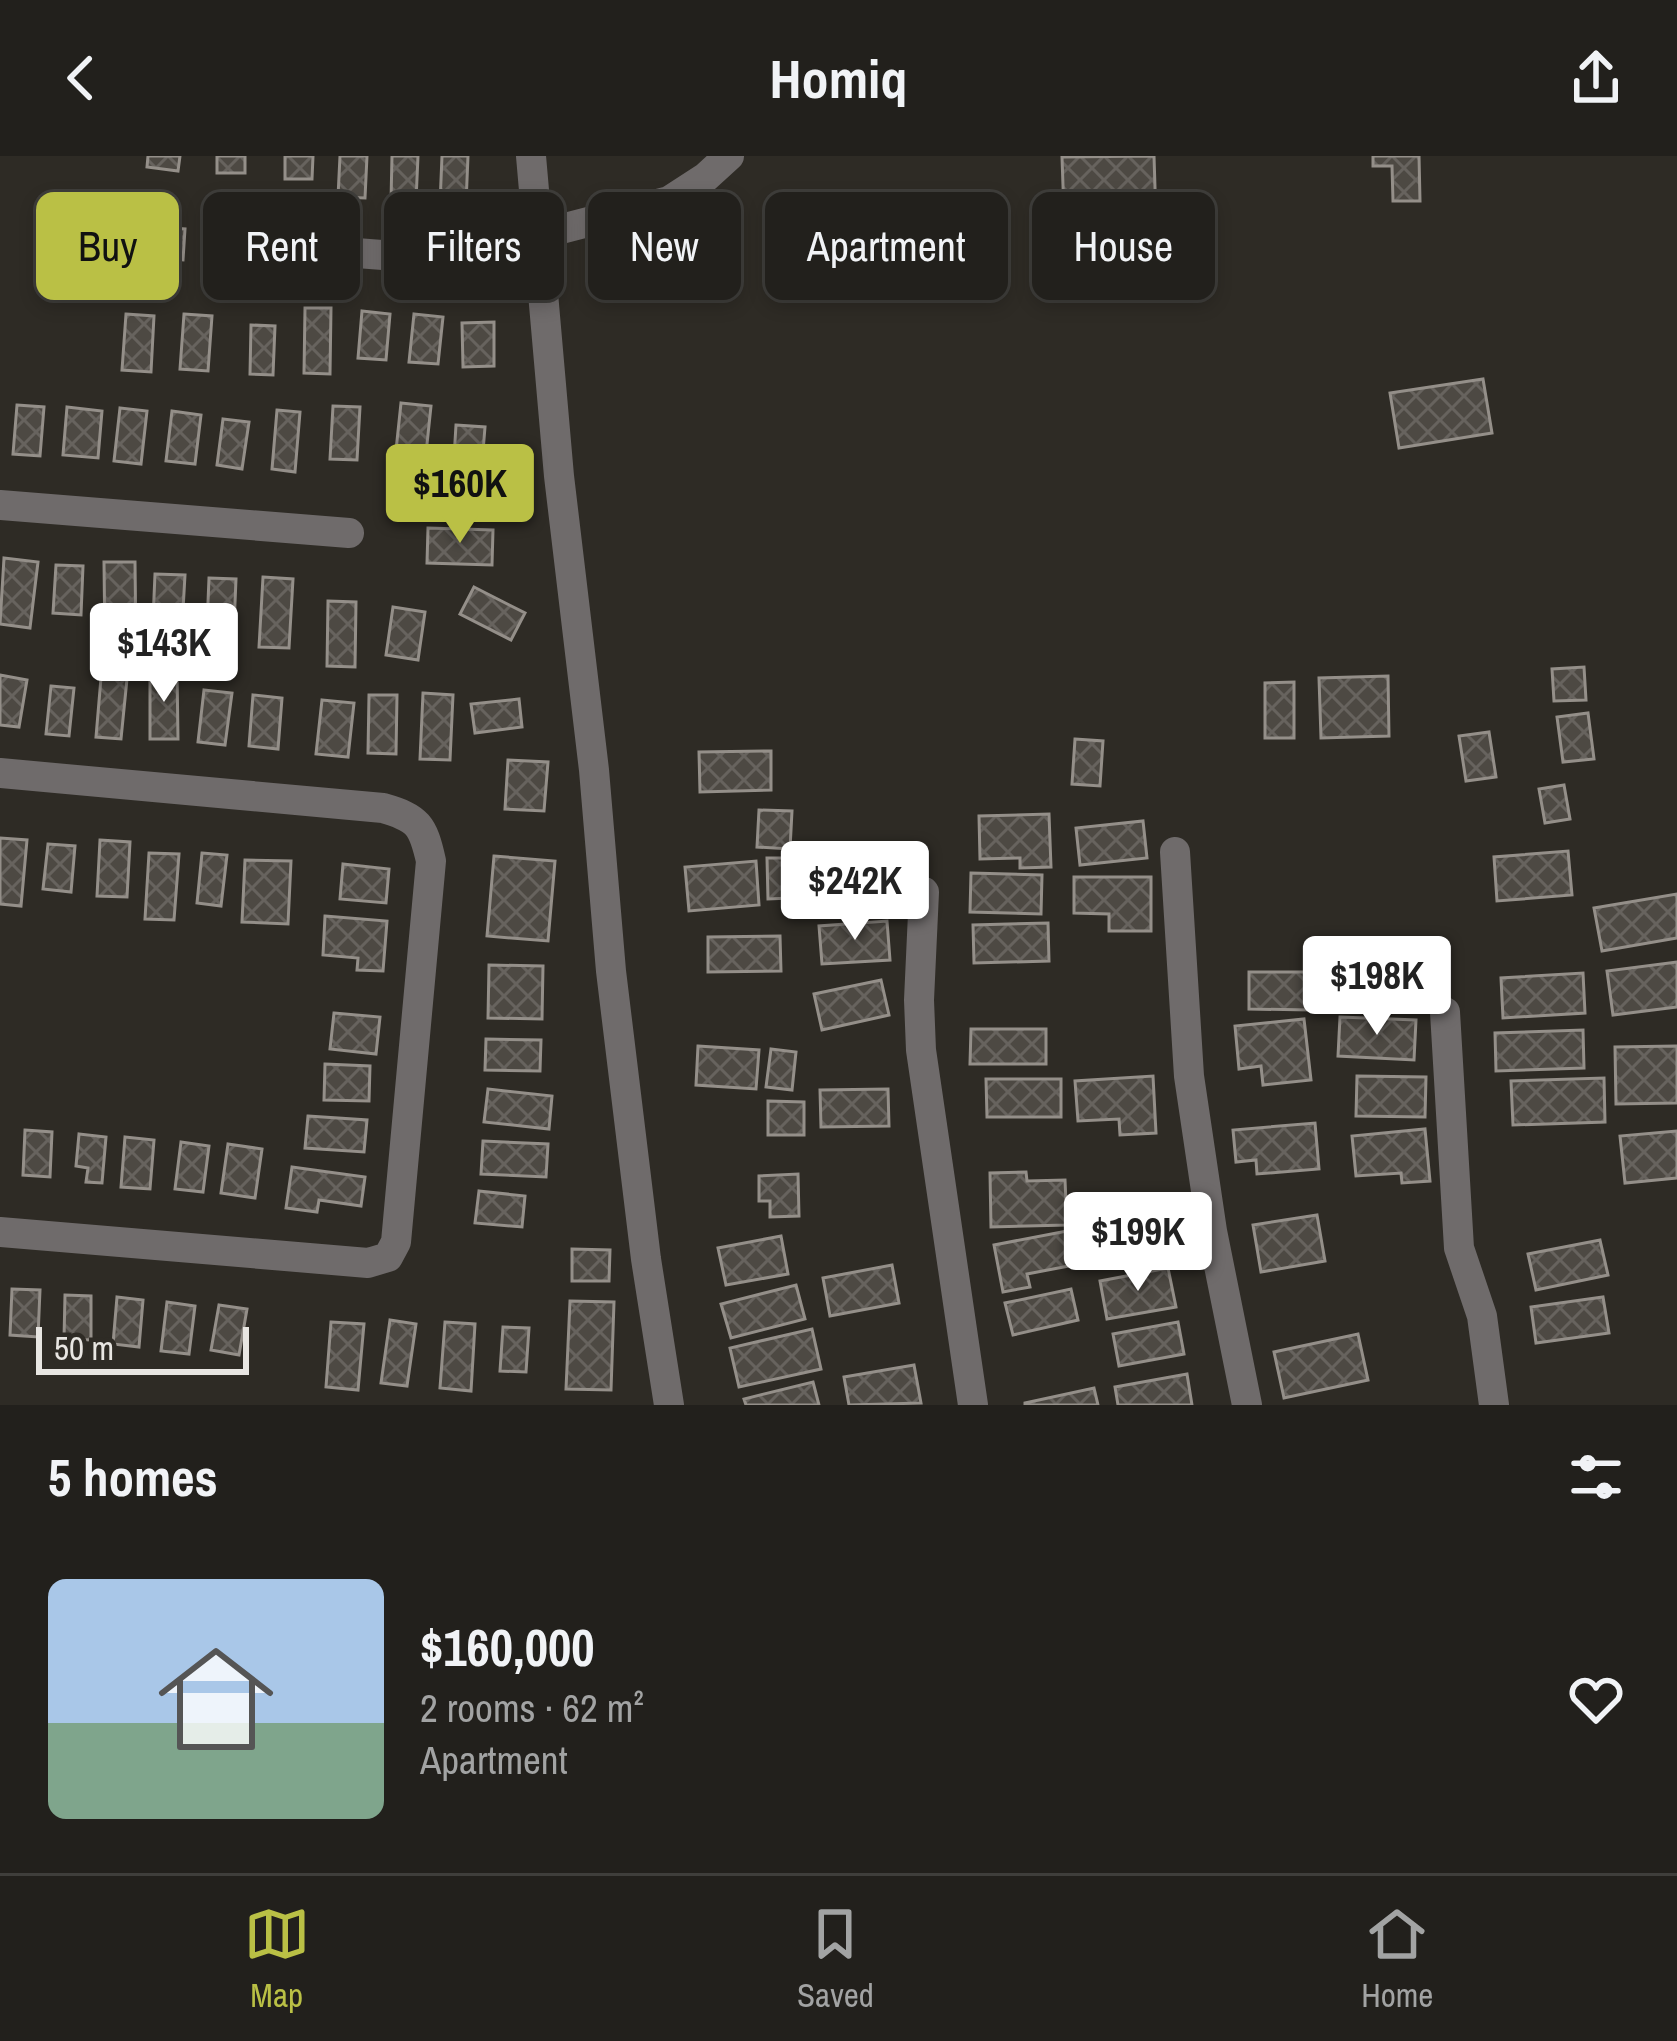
<!DOCTYPE html>
<meta charset="utf-8">
<style>
:root{--surface:#22201c;--page:#2e2d29;--text:#f1f3f6;--muted:#a2a3a3;--line:#3f3e3b;--accent:#bac045}
body{margin:0;font-family:"Archivo Narrow",sans-serif;background:var(--page);color:var(--text);height:100vh;display:flex;flex-direction:column;font-size:45px;white-space:nowrap}
*{box-sizing:border-box;margin:0}
p{font-size:39px;color:var(--muted)}
.icon{flex:none;width:66px;height:66px;fill:none;stroke:currentColor;stroke-width:2;stroke-linecap:round;stroke-linejoin:round}
.map{position:relative;height:1249px;overflow:hidden}
.drawer{display:flex;flex-direction:column;background:var(--surface);flex:1}
.drawer>*{flex:none}
.banner{position:absolute;left:36px;top:36px;width:1605px;height:108px;display:flex;gap:24px}
.scale{position:absolute;left:36px;bottom:30px;width:213px;box-sizing:border-box;padding-left:12px;border:6px solid #e8e6e2;border-top:0;font-size:33px;line-height:42px;white-space:nowrap;color:#e8e6e2;-webkit-text-stroke:9px #2e2b25;paint-order:stroke}
.price{position:absolute;translate:-50% -102px;padding:0 27px;border-radius:12px;background:#fff;color:#222;font-size:39px;line-height:78px;filter:drop-shadow(0 3px 6px #0008)}
.price::after{content:'';position:absolute;left:50%;top:72px;width:36px;height:27px;margin-left:-18px;background:inherit;clip-path:polygon(0 0,100% 0,50% 100%)}
.price.on{background:var(--accent);color:#111}
ul{padding:0;list-style:none}
li{display:flex;align-items:center;gap:36px;height:300px;padding:0 48px}
li span{display:grid;place-items:center;flex:none;width:336px;height:240px;border-radius:18px;color:#555}
li>.icon{margin-inline-start:auto}
span .icon{width:144px;height:144px;fill:#fffc;stroke-width:1}
li b{font-size:51px}
h2{display:flex;justify-content:space-between;align-items:center;height:144px;padding:0 48px;font-size:51px}
.tag{padding:0 42px;border-radius:18px;background:var(--surface);box-shadow:0 6px 18px #0003,0 0 0 3px var(--line);font-size:42px;line-height:108px}
.tag.on{background:var(--accent);color:#111}
header{display:flex;justify-content:space-between;align-items:center;height:156px;padding:0 48px;background:var(--surface);font-size:54px;font-weight:700}
.dock{display:flex;justify-content:space-around;align-items:center;height:168px;border-top:3px solid var(--line);background:var(--surface);font-size:33px;color:var(--muted)}
.dock a{display:grid;justify-items:center;gap:6px}
.dock .on{color:var(--accent)}
.map>svg:first-child{display:block}
.building{fill:url(#building-cross-hatch);stroke:#948f89;stroke-width:3}
.lines{fill:none;stroke-linecap:round;stroke-linejoin:round}
.minor{stroke:#6f6b6b;stroke-width:30}
</style>
<header><svg class="icon" aria-label="back" viewBox="0 0 24 24"><path d="M15 5l-7 7 7 7"/></svg>Homiq<svg class="icon" aria-label="share" viewBox="0 0 24 24"><path d="M12 15V3M7 8l5-5 5 5M5 13v7h14v-7"/></svg></header>
<div class="map">
<svg width="1677" height="1249" viewBox="0 0 1677 1249">
<defs>
<pattern id="building-cross-hatch" width="8" height="8" patternUnits="userSpaceOnUse" patternTransform="scale(3)"><rect width="8" height="8" fill="#4d4943"/><path d="M0 0l8 8M0 8l8-8" fill="none" stroke="#67635e"/></pattern>
</defs>
<rect width="100%" height="100%" fill="#2e2b25"/>
<path class="building" d="M148 0H180L178 15 147 11Z
M217 0H245V17H217Z
M285 0H313L312 23H285Z
M340 0H367L365 42 338 41Z
M392 0H418L416 45H391Z
M442 0H468L466 48H440Z
M1154 0 1156 63 1114 65V56L1064 58 1062 1Z
M1373 0H1419L1420 45H1393L1392 10H1373Z
M136 70 185 73 183 104 134 100Z
M305 152H331L330 218 304 217Z
M362 155 390 158 386 204 358 202Z
M126 158 154 160 151 216 122 214Z
M184 158 212 160 208 215 180 213Z
M414 158 443 161 438 208 409 206Z
M494 166V210L463 211 462 167Z
M251 169 275 170 273 219 250 218Z
M1483 223 1492 277 1399 292 1390 237Z
M401 247 431 250 425 307 395 304Z
M17 249 44 251 40 300 13 298Z
M333 250 360 251 357 304 330 303Z
M67 251 102 255 98 302 63 299Z
M120 252 147 255 141 308 114 305Z
M277 254 300 256 295 316 272 313Z
M172 255 201 259 195 308 166 305Z
M223 263 249 266 242 313 217 309Z
M456 269 485 271 481 320 453 318Z
M428 372 493 374 492 409 427 407Z
M4 402 38 406 30 472 0 468Z
M104 406H135L136 492 105 493Z
M56 409 83 410 81 459 53 457Z
M155 418 185 419 181 489 152 487Z
M263 421 293 423 289 492 259 491Z
M209 422 236 423 234 471 207 470Z
M474 431 525 457 511 484 460 458Z
M328 445 356 446 355 511 327 510Z
M393 451 425 456 418 504 386 499Z
M102 510 128 513 121 583 96 581Z
M1584 511 1586 544 1554 545 1552 513Z
M150 514H177L178 583H150Z
M0 519 27 524 19 571 0 569Z
M1388 520 1389 580 1321 582 1319 522Z
M1294 526V582H1265V527Z
M51 530 74 532 69 580 46 578Z
M204 534 232 537 225 589 198 586Z
M423 537 453 539 450 604 420 603Z
M253 539 282 542 278 593 249 590Z
M369 539H397L396 598 368 597Z
M519 543 522 571 475 577 471 548Z
M322 544 354 547 348 601 316 598Z
M1588 557 1594 603 1563 606 1557 561Z
M1489 576 1496 621 1466 625 1459 580Z
M1075 583 1103 585 1100 630 1072 628Z
M771 595V634L700 636 699 596Z
M508 604 548 606 544 655 505 653Z
M1564 629 1570 663 1545 667 1539 633Z
M759 654 792 655 790 693 757 691Z
M1049 658 1051 711 1020 712V702L980 703 979 660Z
M1143 665 1147 702 1080 709 1076 672Z
M0 682 27 684 21 750 0 748Z
M100 684 130 686 127 741 97 740Z
M48 688 75 690 71 736 43 733Z
M1568 695 1572 739 1497 745 1494 701Z
M149 697 179 698 174 764 145 763Z
M202 697 227 699 221 750 197 747Z
M494 700 555 705 548 785 487 780Z
M767 702H789L790 742 768 743Z
M245 704 291 705 288 768 242 766Z
M756 705 759 749 689 755 685 711Z
M343 708 389 713 386 747 340 743Z
M971 717 1042 719 1041 758 970 756Z
M1074 721H1151V775H1109V758L1074 757Z
M1677 738V782L1602 795 1594 752Z
M325 760 387 765 383 815 357 814 358 802 323 799Z
M887 765 890 804 822 808 819 770Z
M1048 767 1049 805 974 807 973 769Z
M780 780 781 815 708 816V781Z
M1677 806V851L1613 859 1607 815Z
M489 809 543 810 542 863 488 862Z
M1249 816H1310V854L1249 853Z
M1583 817 1585 857 1503 862 1501 822Z
M881 824 889 859 822 874 814 838Z
M334 857 380 861 376 898 330 893Z
M1340 861 1416 864 1414 904 1338 900Z
M1304 863 1311 924 1263 929 1261 910 1239 913 1235 870Z
M971 873H1046V908H970Z
M1583 874 1584 912 1496 915 1495 877Z
M486 883 541 884 540 915 485 914Z
M698 890 759 894 756 933 696 929Z
M1677 890V947L1616 948 1615 891Z
M771 893 796 896 792 934 766 931Z
M325 908 370 910 369 945 324 944Z
M1153 920 1156 977 1120 979 1119 963 1078 965 1075 925Z
M1357 920 1426 921 1425 961 1356 960Z
M1604 922 1605 966 1513 969 1511 925Z
M986 923H1061V961H987Z
M488 933 552 940 549 973 484 966Z
M888 933 889 970 821 971 820 934Z
M768 945 804 946V979H768Z
M308 960 367 964 364 996 305 992Z
M1315 967 1319 1013 1257 1018 1256 1004 1236 1006 1233 974Z
M1425 973 1430 1025 1402 1027 1401 1017 1356 1020 1352 980Z
M25 974 52 976 50 1021 23 1019Z
M1677 975V1022L1625 1027 1620 980Z
M79 978 106 981 102 1027 86 1026 88 1012 76 1010Z
M125 981 154 984 150 1033 121 1031Z
M483 985 548 988 546 1021 481 1018Z
M181 986 209 990 203 1036 175 1033Z
M228 988 262 993 255 1042 221 1037Z
M292 1011 365 1021 361 1050 319 1044 317 1056 286 1052Z
M1026 1016 1027 1025 1065 1024 1067 1069 991 1071 990 1017Z
M798 1018 799 1060 770 1061V1045H759V1020Z
M479 1035 525 1040 522 1071 475 1067Z
M1144 1059 1151 1092 1092 1103 1086 1070Z
M1317 1059 1325 1105 1261 1116 1253 1069Z
M1067 1075 1074 1109 1027 1118 1030 1131 1003 1136 994 1089Z
M781 1080 788 1118 726 1129 718 1092Z
M1600 1084 1608 1119 1536 1134 1528 1098Z
M572 1093 610 1094 609 1125H572Z
M892 1109 899 1147 830 1160 823 1122Z
M1168 1112 1176 1151 1107 1163 1100 1125Z
M796 1129 805 1163 731 1182 721 1148Z
M12 1133 40 1134 38 1181 10 1179Z
M1071 1133 1078 1164 1013 1179 1005 1147Z
M65 1139 91 1140V1184L64 1183Z
M117 1141 143 1144 139 1191 113 1188Z
M1603 1141 1609 1177 1536 1187 1531 1151Z
M570 1145 614 1146 611 1234 566 1233Z
M167 1146 195 1150 189 1198 161 1195Z
M219 1149 247 1153 239 1199 211 1194Z
M390 1164 416 1168 407 1230 381 1227Z
M331 1166 364 1168 358 1234 326 1231Z
M445 1166 475 1168 471 1235 440 1232Z
M1178 1166 1184 1198 1119 1210 1113 1178Z
M503 1171 529 1172 526 1216 500 1215Z
M812 1173 821 1213 739 1231 730 1192Z
M1358 1178 1368 1224 1284 1242 1274 1196Z
M914 1209 921 1247 849 1249 844 1221Z
M1187 1218 1192 1249H1118L1115 1231Z
M813 1226 819 1249H746L744 1243Z
M1094 1232 1098 1249H1025V1247Z"/>
<g class="lines">
<path class="minor" d="M531 0 559 320 594 614 611 815 646 1103 669 1249
M538 79 669 45 706 21 729 0
M265 90 539 111
M0 349 349 377
M0 617 383 652C418 662 423 669 431 705L396 1086 388 1101 368 1107 0 1076
M1175 696 1189 920 1212 1075 1247 1249
M924 736 919 844 921 894 973 1249
M1445 856 1459 1092 1482 1160 1494 1249"/>
</g>
</svg>
<div class="scale">50 m</div>
<b class="price on" style="left:460px;top:390px">$160K</b>
<b class="price" style="left:164px;top:549px">$143K</b>
<b class="price" style="left:855px;top:787px">$242K</b>
<b class="price" style="left:1377px;top:882px">$198K</b>
<b class="price" style="left:1138px;top:1138px">$199K</b>
<div class="banner">
<a class="tag on">Buy</a>
<a class="tag">Rent</a>
<a class="tag">Filters</a>
<a class="tag">New</a>
<a class="tag">Apartment</a>
<a class="tag">House</a>
</div>
</div>
<section class="drawer">
<h2>5 homes<svg class="icon" aria-label="filters" viewBox="0 0 24 24"><path d="M4 7h16M4 17h16"/><circle cx="9" cy="7" r="2"/><circle cx="15" cy="17" r="2"/></svg></h2>
<ul>
<li><span style="background:linear-gradient(#a9c7e8 60%,#7fa58c 0)"><svg class="icon" aria-label="home" viewBox="0 0 24 24"><path d="M3 11l9-7 9 7M6 9v11h12V9"/></svg></span><div><b>$160,000</b><p>2 rooms · 62 m²</p><p>Apartment</p></div><svg class="icon" aria-label="heart" viewBox="0 0 24 24"><path d="M12 20l-8-8c-3-5 5-10 8-4 3-6 11-1 8 4z"/></svg></li>
</ul>
</section>
<nav class="dock">
<a class="on"><svg class="icon" aria-label="map" viewBox="0 0 24 24"><path d="M3 6l6-2 6 2 6-2v14l-6 2-6-2-6 2zM9 4v14M15 6v14"/></svg>Map</a>
<a><svg class="icon" aria-label="saved" viewBox="0 0 24 24"><path d="M7 4h10v16l-5-4-5 4z"/></svg>Saved</a>
<a><svg class="icon" aria-label="home" viewBox="0 0 24 24"><path d="M3 11l9-7 9 7M6 9v11h12V9"/></svg>Home</a>
</nav>
